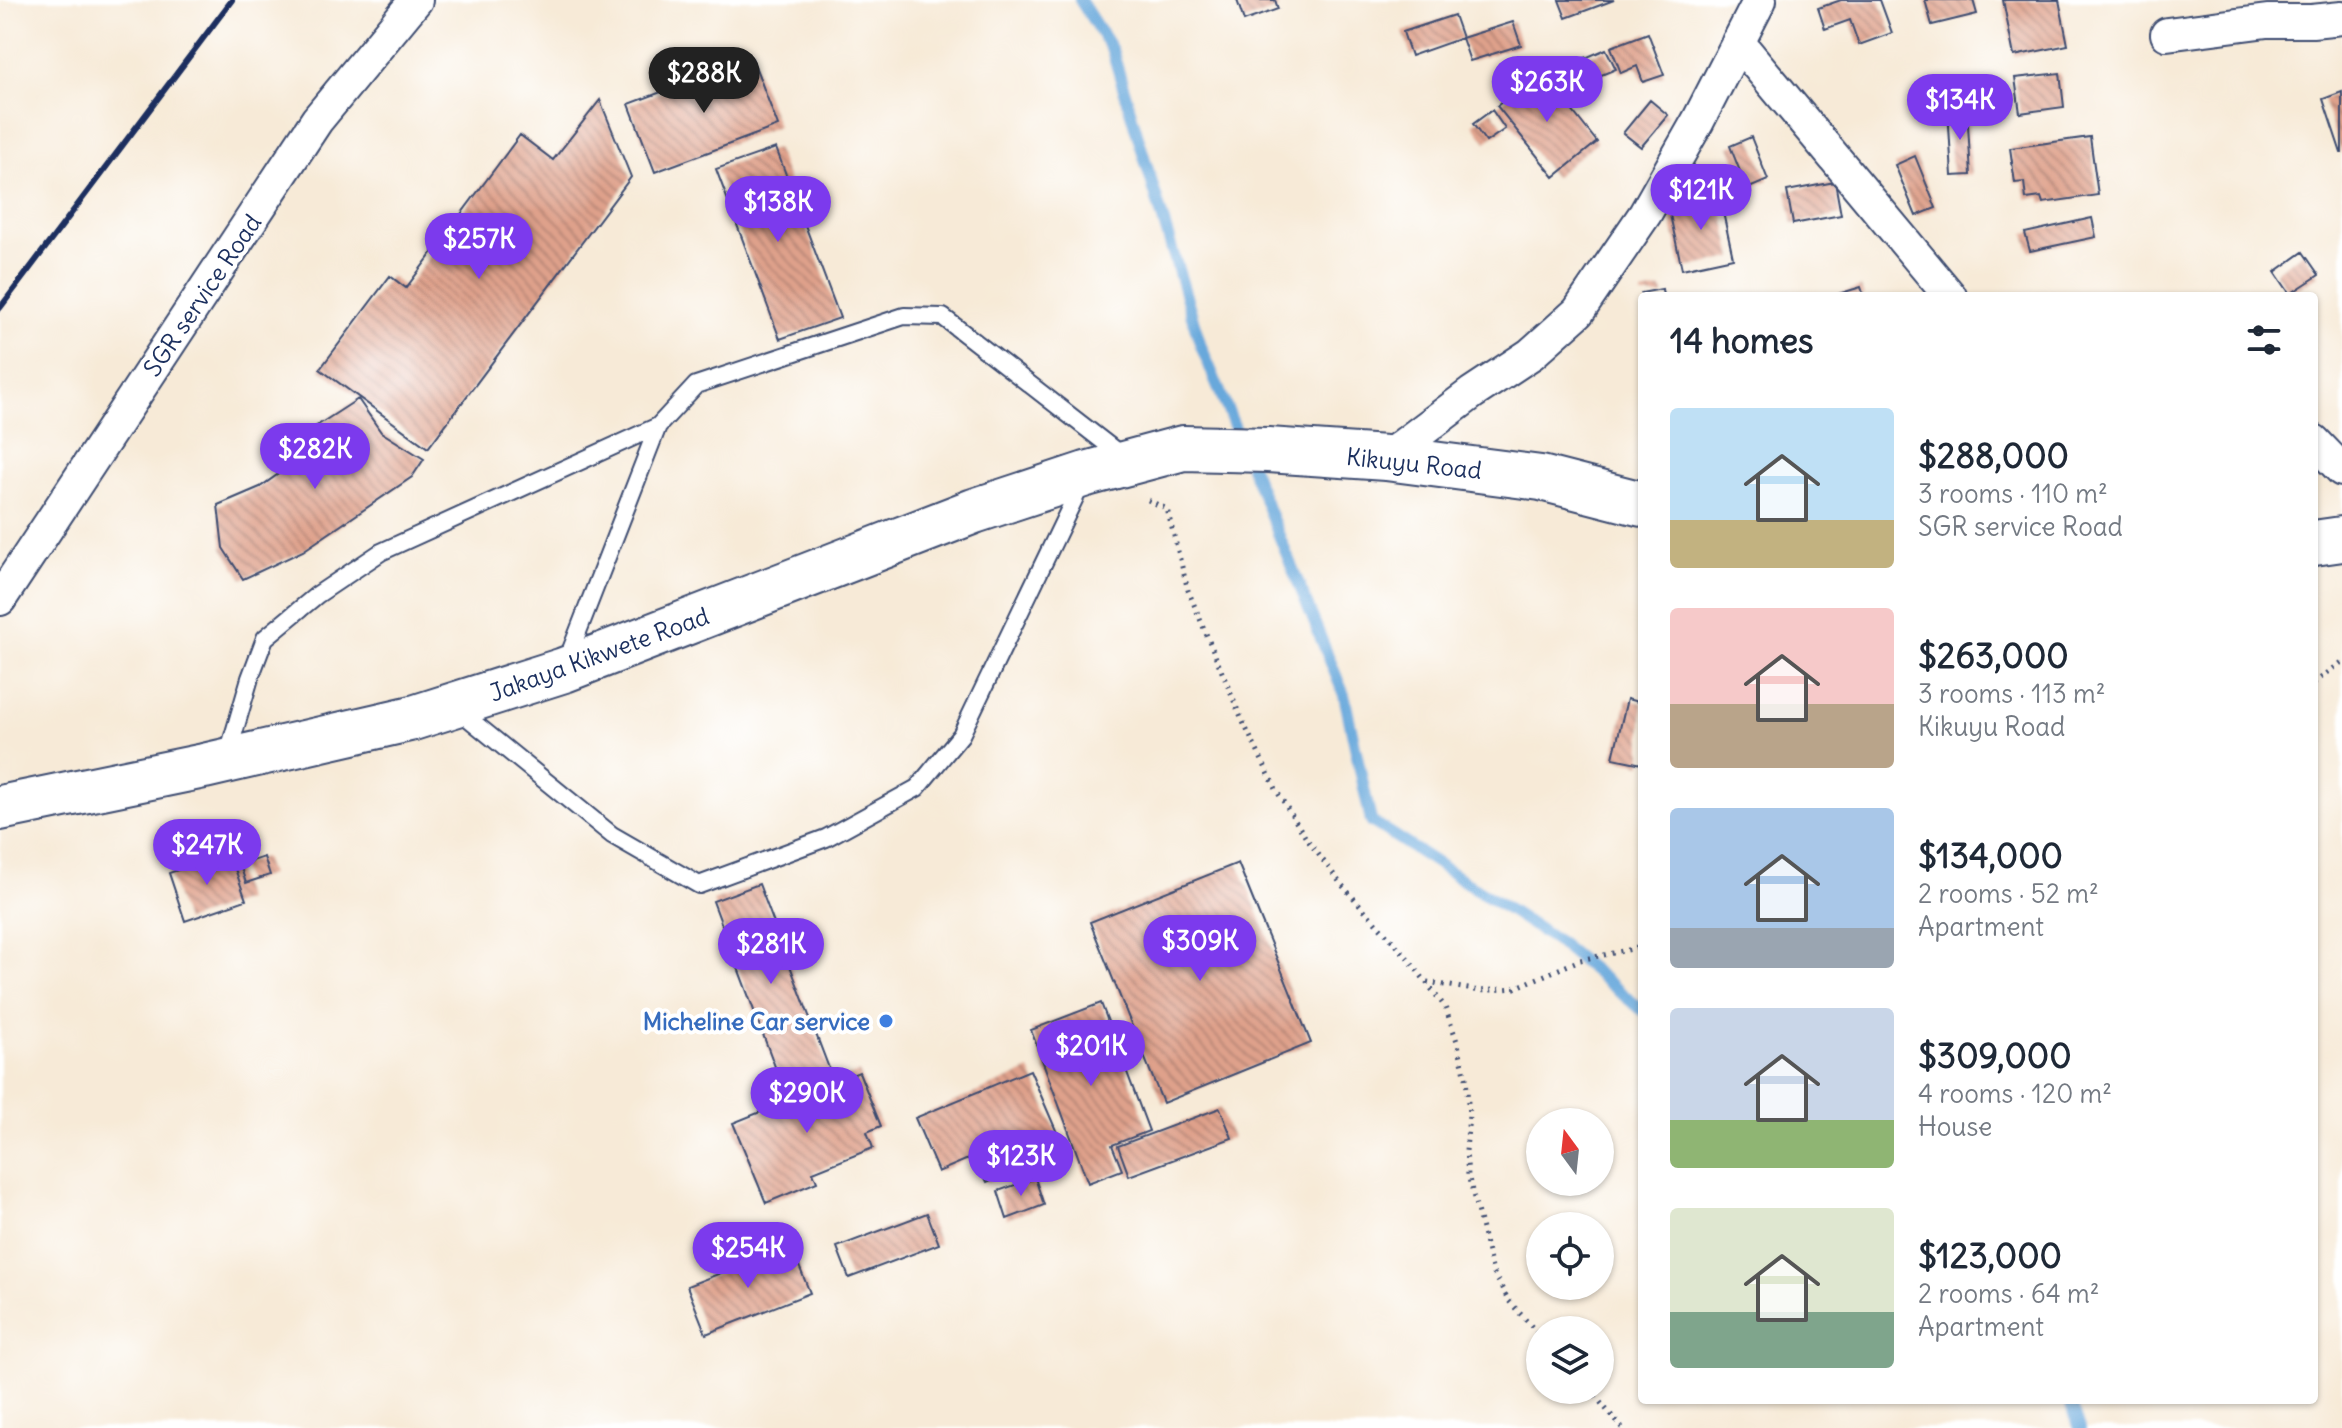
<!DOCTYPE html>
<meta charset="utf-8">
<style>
:root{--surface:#fff;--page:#f6f6f7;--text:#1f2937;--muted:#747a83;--accent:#7c3aed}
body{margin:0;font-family:Delius,sans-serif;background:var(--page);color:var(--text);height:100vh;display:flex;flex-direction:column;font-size:30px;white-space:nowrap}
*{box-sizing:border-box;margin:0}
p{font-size:26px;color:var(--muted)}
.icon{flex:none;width:44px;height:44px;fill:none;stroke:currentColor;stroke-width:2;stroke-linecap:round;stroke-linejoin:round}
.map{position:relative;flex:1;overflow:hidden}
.details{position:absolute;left:1638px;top:292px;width:680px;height:1112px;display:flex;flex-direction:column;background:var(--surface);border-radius:8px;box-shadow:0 2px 6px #0004}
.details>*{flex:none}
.needle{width:52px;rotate:345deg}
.fabs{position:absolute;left:1526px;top:1108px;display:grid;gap:16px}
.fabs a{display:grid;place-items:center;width:88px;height:88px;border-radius:50%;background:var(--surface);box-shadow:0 2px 6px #0004;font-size:40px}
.price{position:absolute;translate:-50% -68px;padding:0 18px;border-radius:28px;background:var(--accent);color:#fff;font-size:26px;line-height:52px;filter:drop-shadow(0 2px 4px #0008)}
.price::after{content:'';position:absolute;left:50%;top:48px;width:24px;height:18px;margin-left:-12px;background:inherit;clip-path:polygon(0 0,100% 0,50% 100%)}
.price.active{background:#222;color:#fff}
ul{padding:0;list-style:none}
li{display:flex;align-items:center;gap:24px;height:200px;padding:0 32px}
li span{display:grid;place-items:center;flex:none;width:224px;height:160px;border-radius:8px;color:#555}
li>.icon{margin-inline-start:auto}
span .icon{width:96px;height:96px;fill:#fffc;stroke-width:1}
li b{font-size:34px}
h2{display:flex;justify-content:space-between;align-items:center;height:96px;padding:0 32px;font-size:34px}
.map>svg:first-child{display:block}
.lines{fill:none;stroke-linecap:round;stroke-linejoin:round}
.stream{stroke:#68a8db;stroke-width:12}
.building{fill:url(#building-back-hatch)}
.lane-casing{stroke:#3c4b70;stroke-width:20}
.street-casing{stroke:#3c4b70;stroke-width:36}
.secondary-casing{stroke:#3c4b70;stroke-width:48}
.path{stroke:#3c4b70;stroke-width:5;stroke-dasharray:2 6;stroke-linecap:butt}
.lane{stroke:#fff;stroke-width:16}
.street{stroke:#fff;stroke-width:32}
.secondary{stroke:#fff;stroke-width:44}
.rail{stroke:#1b2f5e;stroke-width:6}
.shop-dot{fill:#3f7fe0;stroke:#fff;stroke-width:3}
.labels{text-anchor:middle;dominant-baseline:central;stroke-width:8;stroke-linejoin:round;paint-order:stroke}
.street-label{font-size:24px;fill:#1b2f5e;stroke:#fff}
.shop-label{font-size:24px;font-weight:bold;fill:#366cbe;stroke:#fff;text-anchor:end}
</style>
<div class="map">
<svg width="2342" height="1428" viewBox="0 0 2342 1428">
<defs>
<pattern id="building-back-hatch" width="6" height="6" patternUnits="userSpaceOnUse" patternTransform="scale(2)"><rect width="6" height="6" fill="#dfa18b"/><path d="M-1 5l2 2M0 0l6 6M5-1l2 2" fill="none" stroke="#b48475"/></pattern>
</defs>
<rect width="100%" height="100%" fill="#fff"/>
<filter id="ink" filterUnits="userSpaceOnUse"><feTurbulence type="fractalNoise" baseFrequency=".0125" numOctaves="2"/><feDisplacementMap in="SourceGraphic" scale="16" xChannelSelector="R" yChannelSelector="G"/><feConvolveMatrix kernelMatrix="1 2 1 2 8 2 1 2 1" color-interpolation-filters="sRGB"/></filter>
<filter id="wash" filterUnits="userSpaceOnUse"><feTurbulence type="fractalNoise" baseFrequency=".006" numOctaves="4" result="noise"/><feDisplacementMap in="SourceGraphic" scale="32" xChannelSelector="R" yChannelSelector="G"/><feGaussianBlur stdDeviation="1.8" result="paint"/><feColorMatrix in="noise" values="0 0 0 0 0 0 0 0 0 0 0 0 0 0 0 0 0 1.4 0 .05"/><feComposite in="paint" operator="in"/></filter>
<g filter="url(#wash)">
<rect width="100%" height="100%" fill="#f7ead7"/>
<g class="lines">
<path class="stream" d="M1080 0 1112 50 1201 346 1240 440
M1247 457 1344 695 1371 821 1557 941 1642 1010
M2069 1400 2080 1428"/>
</g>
<g id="blocks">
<path class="building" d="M1237 0H1275L1278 9 1244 21Z
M1559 0H1614L1566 18Z
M1841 0H1880L1892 33 1859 45 1850 20 1825 29 1818 8Z
M1925 0H1973L1977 14 1932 25Z
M2003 0H2059L2068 45 2014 56Z
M1454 15 1462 38 1411 56 1403 32Z
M1513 22 1521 45 1470 61 1462 38Z
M1648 33 1664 75 1643 82 1637 66 1621 73 1611 47Z
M1606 49 1616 69 1594 78 1585 58Z
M752 58 778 126 655 172 629 104Z
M1541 71 1597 142 1554 177 1497 106Z
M2060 73 2064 107 2020 113 2015 78Z
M2342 92V153H2341L2323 99Z
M600 100 631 177 428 448 320 369 390 276 406 288 520 135 553 160Z
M1650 100 1668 115 1641 147 1623 133Z
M1967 108 1971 175 1952 176 1948 109Z
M1492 110 1505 129 1486 142 1473 124Z
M1751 137 1768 180 1747 189 1730 146Z
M2090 137 2098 195 2043 203 2041 197 2026 199 2024 182 2015 183 2010 148Z
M776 148 840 318 780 339 716 169Z
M1915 156 1936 208 1916 216 1895 165Z
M1835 182 1841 215 1793 224 1787 191Z
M1719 194 1733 258 1682 269 1668 206Z
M2092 218 2096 237 2030 251 2025 233Z
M2303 252 2319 275 2290 294 2275 272Z
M1861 287 1864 296H1835V295Z
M1662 289 1663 296H1641V293Z
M358 399 381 432 424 459 412 477 303 551 243 579 223 548 218 505 260 487 308 453 298 438Z
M1627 699 1642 703V764L1613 758Z
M229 852 246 900 185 921 169 873Z
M264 857 270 875 246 883 240 865Z
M1238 863 1311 1043 1163 1103 1090 922Z
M759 884 830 1071 783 1088 713 901Z
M1101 1003 1149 1131 1112 1145 1122 1170 1088 1183 1031 1030Z
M1030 1070 1061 1142 1022 1159 1026 1166 987 1182 975 1156 938 1172 915 1118Z
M859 1072 881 1126 867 1132 873 1148 813 1172 817 1182 766 1203 733 1123Z
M1220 1108 1232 1138 1129 1176 1118 1146Z
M1035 1178 1044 1205 1007 1219 998 1191Z
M927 1213 939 1244 849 1278 837 1247Z
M791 1246 810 1293 706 1334 687 1286Z"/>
</g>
</g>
<g filter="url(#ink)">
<use href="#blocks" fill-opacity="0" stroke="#3c4b70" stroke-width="2"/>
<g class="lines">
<defs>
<path id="lane" d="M567 660 658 426 696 385 904 316 943 317 1126 459
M457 709 612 835 699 885 826 838 917 788 961 735 1082 483
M227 757 250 678 265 638 317 595 381 552 658 426"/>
<path id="street" d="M2167 34 2267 21H2312L2342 18
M1738 42 1950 296
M2314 441 2342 470
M1386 458 1472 393 1531 354 1578 312 1645 214 1698 121 1760 0
M0 599 317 120 416 0"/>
<path id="secondary" d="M2314 543 2342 539
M0 808 204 766 413 718 564 670 974 511 1086 474 1183 448 1268 450 1386 458 1541 478 1642 504"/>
</defs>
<use href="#lane" class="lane-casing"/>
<use href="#street" class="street-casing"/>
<use href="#secondary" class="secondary-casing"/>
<path class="path" d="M1148 500 1167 509 1188 590 1241 718 1278 793 1306 838 1341 884 1407 957 1445 1007 1458 1044 1466 1078 1469 1115 1466 1151 1468 1175 1493 1272 1509 1301 1540 1336
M2314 683 2342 662
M1427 982 1480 991 1515 988 1580 960 1642 947
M1590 1390 1622 1428"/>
<use href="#lane" class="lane"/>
<use href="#street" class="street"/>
<use href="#secondary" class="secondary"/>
<path class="rail" d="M0 308 232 0"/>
</g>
</g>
<circle class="shop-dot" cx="886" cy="1021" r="8"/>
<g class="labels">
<g class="street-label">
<text transform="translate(202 295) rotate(-56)">SGR service Road</text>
<text transform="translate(1414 463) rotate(6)">Kikuyu Road</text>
<text transform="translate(599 654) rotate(-20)">Jakaya Kikwete Road</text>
</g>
<g class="shop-label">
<text x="870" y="1021">Micheline Car service</text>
</g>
</g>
</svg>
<div class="fabs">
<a><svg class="needle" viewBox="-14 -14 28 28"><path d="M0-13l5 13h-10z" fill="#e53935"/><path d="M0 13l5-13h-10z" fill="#747a83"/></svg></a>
<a><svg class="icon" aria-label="locate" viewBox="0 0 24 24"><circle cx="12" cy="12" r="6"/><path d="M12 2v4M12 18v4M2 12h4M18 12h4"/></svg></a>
<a><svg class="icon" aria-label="layers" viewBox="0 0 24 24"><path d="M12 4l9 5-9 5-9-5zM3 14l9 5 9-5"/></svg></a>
</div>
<b class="price active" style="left:704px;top:115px">$288K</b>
<b class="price" style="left:1547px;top:124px">$263K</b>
<b class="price" style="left:1960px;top:142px">$134K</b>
<b class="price" style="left:1701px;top:232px">$121K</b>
<b class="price" style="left:778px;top:244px">$138K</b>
<b class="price" style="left:479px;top:281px">$257K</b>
<b class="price" style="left:315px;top:491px">$282K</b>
<b class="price" style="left:207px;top:887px">$247K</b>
<b class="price" style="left:1200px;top:983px">$309K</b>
<b class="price" style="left:771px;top:986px">$281K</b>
<b class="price" style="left:1091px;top:1088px">$201K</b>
<b class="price" style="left:807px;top:1135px">$290K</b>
<b class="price" style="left:1021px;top:1198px">$123K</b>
<b class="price" style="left:748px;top:1290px">$254K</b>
<section class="details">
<h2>14 homes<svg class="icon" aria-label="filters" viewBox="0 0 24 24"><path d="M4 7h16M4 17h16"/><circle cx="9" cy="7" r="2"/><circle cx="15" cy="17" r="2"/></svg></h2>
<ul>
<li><span style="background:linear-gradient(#bfe0f5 70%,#c2b280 0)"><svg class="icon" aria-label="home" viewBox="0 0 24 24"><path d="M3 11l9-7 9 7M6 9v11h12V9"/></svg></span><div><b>$288,000</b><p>3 rooms · 110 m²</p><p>SGR service Road</p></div></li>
<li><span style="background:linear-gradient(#f6c9c9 60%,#b9a48a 0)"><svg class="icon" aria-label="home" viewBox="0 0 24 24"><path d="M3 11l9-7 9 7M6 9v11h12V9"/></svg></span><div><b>$263,000</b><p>3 rooms · 113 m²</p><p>Kikuyu Road</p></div></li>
<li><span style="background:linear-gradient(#a9c7e8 75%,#9aa5b1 0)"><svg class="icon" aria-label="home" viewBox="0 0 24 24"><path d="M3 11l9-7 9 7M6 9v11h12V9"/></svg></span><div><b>$134,000</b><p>2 rooms · 52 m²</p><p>Apartment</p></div></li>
<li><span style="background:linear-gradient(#c9d6e8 70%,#8fb573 0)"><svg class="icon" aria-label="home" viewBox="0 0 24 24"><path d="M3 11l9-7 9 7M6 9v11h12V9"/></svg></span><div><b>$309,000</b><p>4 rooms · 120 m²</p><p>House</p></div></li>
<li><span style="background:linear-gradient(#dfe7d0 65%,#7fa58c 0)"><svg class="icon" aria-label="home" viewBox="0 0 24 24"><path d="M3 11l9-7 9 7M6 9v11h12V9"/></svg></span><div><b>$123,000</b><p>2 rooms · 64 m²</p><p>Apartment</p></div></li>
</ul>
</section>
</div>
